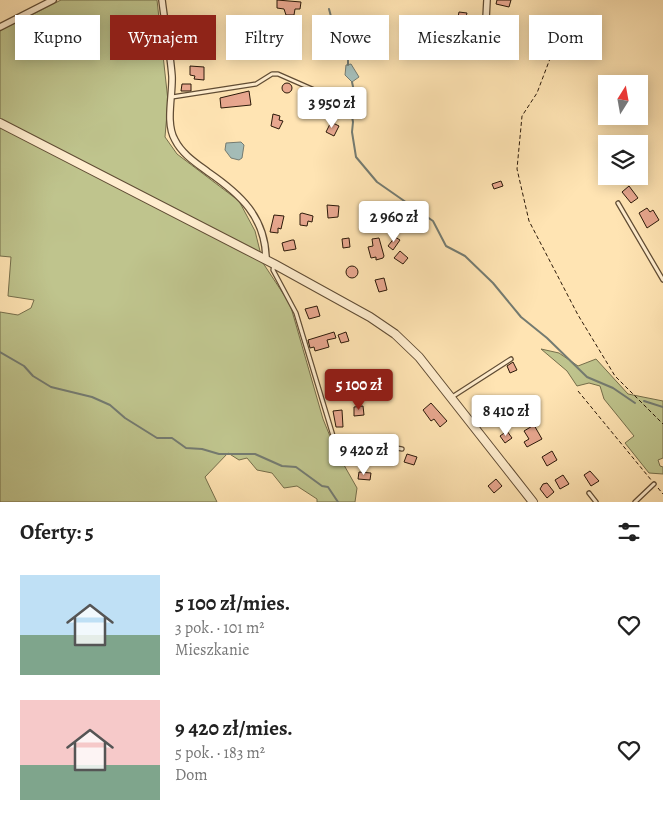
<!DOCTYPE html>
<html lang="pl">
<meta charset="utf-8">
<style>
:root{--surface:#fff;--page:#f2f2f2;--text:#222;--muted:#767676;--accent:#8f2418}
body{margin:0;font-family:Alegreya,serif;background:var(--page);color:var(--text);height:100vh;display:flex;flex-direction:column;font-size:19px;white-space:nowrap}
*{box-sizing:border-box;margin:0}
p{font-size:16px;color:var(--muted)}
.icon{flex:none;width:28px;height:28px;fill:none;stroke:currentColor;stroke-width:2;stroke-linecap:round;stroke-linejoin:round}
.map{position:relative;height:502px;overflow:hidden}
.side{display:flex;flex-direction:column;background:var(--surface);flex:1}
.side>*{flex:none}
.top-card{position:absolute;left:15px;top:15px;width:634px;height:45px;display:flex;gap:10px}
.needle{width:32px;rotate:11deg}
.tools{position:absolute;left:598px;top:75px;display:grid;gap:10px}
.tools a{display:grid;place-items:center;width:50px;height:50px;border-radius:0px;background:var(--surface);box-shadow:0 2px 12px #0003;font-size:25px}
.price{position:absolute;translate:-50% -42px;padding:0 11px;border-radius:5px;background:#fff;color:#222;font-size:16px;line-height:32px;filter:drop-shadow(0 1px 2px #0008)}
.price::after{content:'';position:absolute;left:50%;top:30px;width:15px;height:11px;margin-left:-8px;background:inherit;clip-path:polygon(0 0,100% 0,50% 100%)}
.price.active{background:var(--accent);color:#fff}
ul{padding:0;list-style:none}
li{display:flex;align-items:center;gap:15px;height:125px;padding:0 20px}
li span{display:grid;place-items:center;flex:none;width:140px;height:100px;border-radius:0px;color:#555}
li>.icon{margin-inline-start:auto}
span .icon{width:60px;height:60px;fill:#fffc;stroke-width:1}
li b{font-size:21px}
h2{display:flex;justify-content:space-between;align-items:center;height:60px;padding:0 20px;font-size:21px}
.pill{padding:0 18px;border-radius:0px;background:var(--surface);box-shadow:0 2px 12px #0003;font-size:18px;line-height:45px}
.pill.active{background:var(--accent);color:#fff}
.map>svg:first-child{display:block}
.green{fill:#bfc48d;stroke:#756e4b}
.water{fill:#a4bcb7;stroke:#747b71}
.lines{fill:none;stroke-linecap:round;stroke-linejoin:round}
.stream{stroke:#747b71;stroke-width:2}
.building{fill:#e8a78f;stroke:#2b1909}
.service-casing{stroke:#604c34;stroke-width:5.5}
.minor-casing{stroke:#604c34;stroke-width:8}
.tertiary-casing{stroke:#604c34;stroke-width:10}
.path{stroke:#2b1909;stroke-width:1;stroke-dasharray:4 2.5;stroke-linecap:butt}
.service{stroke:#ffedce;stroke-width:3}
.minor{stroke:#ffedce;stroke-width:5.5}
.tertiary{stroke:#ffedce;stroke-width:8}
</style>
<div class="map">
<svg width="663" height="502" viewBox="0 0 663 502">
<rect width="100%" height="100%" fill="#ffe4b3"/>
<filter id="stains"><feTurbulence type="fractalNoise" baseFrequency=".004" numOctaves="4"/><feColorMatrix values="0 0 0 0 .2 0 0 0 0 .09 0 0 0 0 .02 0 0 0 .5 -.17"/></filter>
<radialGradient id="worn" r=".72"><stop offset=".6" stop-color="#630" stop-opacity="0"/><stop offset="1" stop-color="#630" stop-opacity=".3"/></radialGradient>
<path class="green" d="M61 0H157L168 101 165 137 177 154 239 201 255 231 263 263 290 304 323 419 336 451 357 488 355 502H317V499L297 486 284 488 272 473 257 470 247 458 239 460 228 453 205 477 217 502H0V312L18 315 31 308 34 300 8 296 11 257 0 256V31Z
M541 349 559 353 578 366 596 359 628 394 663 401V458L658 460 660 466 663 467V474L649 473 625 443 634 436 604 399 600 386 589 383 577 386 567 371Z"/>
<path class="water" d="M351 64 359 77 352 82 345 75 346 65Z
M241 142 244 145 242 158 239 160 231 158 225 150 226 143Z"/>
<g class="lines">
<path class="stream" d="M329 9 337 39 348 57V65
M352 82 355 96 351 111 353 122 352 132 356 157 377 182 433 221 446 246 465 256 493 283 521 317 547 338 587 377 613 388 635 403
M0 352 24 366 33 376 51 387 92 397 110 405 125 418 157 438H172L186 448 202 449 219 454H255L282 466 296 467 322 486 328 487 338 502
M644 401 663 407"/>
</g>
<path class="building" d="M277 0 301 2 300 9H295L294 15H286L284 9 277 8Z
M497 0H511L509 7 496 4Z
M459 12 467 13 464 24 457 22Z
M204 24 206 32 203 33V38L195 40 199 56 188 59 181 27Z
M489 32 495 34V38L504 40 501 49 485 48Z
M229 47 244 49 243 58 228 57Z
M190 66 204 67V80L194 79 195 76 190 75Z
M282 88a5 5 0 1 1 10 0a5 5 0 1 1-10 0Z
M182 84H191V91H181Z
M249 91 251 105 221 108 220 98Z
M273 114 280 116 279 120 283 121 279 129 271 126Z
M331 122 339 126 334 136 326 132Z
M501 181 503 186 494 189 492 184Z
M629 186 638 198 631 203 622 192Z
M327 205 339 206 338 217 328 218Z
M647 208 650 212 653 210 659 220 647 228 639 213Z
M302 213 313 216 312 222 308 221 307 226 300 225V214Z
M274 215 284 216 281 229 278 228V233L270 232Z
M395 237 400 240 393 250 388 246Z
M349 238 350 247 343 248 342 239Z
M379 238 384 256 383 258 376 260V257L371 258 368 247 373 246 372 239Z
M292 240H294L296 249 284 251 282 243Z
M400 251 408 258 403 264 394 258Z
M346 272a6 6 0 1 1 12 0a6 6 0 1 1-12 0Z
M384 278 387 290 379 292 375 280Z
M317 306 320 316 309 319 305 309Z
M334 332 336 338 327 340 329 347 315 351 314 347 310 348 308 340Z
M346 332 349 341 341 343 338 335Z
M513 362 517 370 510 373 507 366Z
M344 384 345 391 333 393 332 386Z
M487 397 493 408 487 412 478 403Z
M431 403 447 421 440 427 434 419 431 421 423 410Z
M363 406 364 415 354 416V407Z
M499 408 505 416 502 419 494 411Z
M342 410 343 427H336L333 411Z
M534 425 542 439 527 447 524 442 529 439 524 431Z
M507 431 512 438 505 443 500 436Z
M552 451 557 460 547 466 542 457Z
M350 452 363 454 362 464 349 460Z
M374 453 385 456 383 465 372 462Z
M407 454 417 457 414 465 404 462Z
M590 471 599 481 591 486 584 475Z
M359 472 371 473 370 480 358 479Z
M563 475 569 484 560 489 555 480Z
M496 479 502 486 494 493 488 486Z
M547 483 554 492 547 498 540 489 543 484Z"/>
<g class="lines">
<defs>
<path id="service" d="M172 97 256 84 272 74H278L319 92 321 97 313 116
M618 203 663 280
M274 264 273 270 296 313 334 439 341 443 364 442 402 449
M452 397 511 359
M589 493 596 502
M635 502 654 484"/>
<path id="minor" d="M162 0C165 25 170 51 172 76 173 95 165 123 175 140 182 154 196 163 208 172 240 194 266 217 266 260
M486 19 487 0
M0 27 53 0"/>
<path id="tertiary" d="M0 123 274 264 370 317 395 334 419 357 533 502"/>
</defs>
<use href="#service" class="service-casing"/>
<use href="#minor" class="minor-casing"/>
<use href="#tertiary" class="tertiary-casing"/>
<path class="path" d="M562 27 537 93 522 116 517 169 529 221 578 315 615 376 663 424
M578 391 652 481
M658 488 663 494"/>
<use href="#service" class="service"/>
<use href="#minor" class="minor"/>
<use href="#tertiary" class="tertiary"/>
</g>
<rect width="100%" height="100%" filter="url(#stains)"/>
<rect width="100%" height="100%" fill="url(#worn)"/>
</svg>
<div class="tools">
<a><svg class="needle" viewBox="-14 -14 28 28"><path d="M0-13l5 13h-10z" fill="#e53935"/><path d="M0 13l5-13h-10z" fill="#767676"/></svg></a>
<a><svg class="icon" aria-label="layers" viewBox="0 0 24 24"><path d="M12 4l9 5-9 5-9-5zM3 14l9 5 9-5"/></svg></a>
</div>
<b class="price" style="left:332px;top:129px">3 950 zł</b>
<b class="price" style="left:394px;top:243px">2 960 zł</b>
<b class="price active" style="left:359px;top:411px">5 100 zł</b>
<b class="price" style="left:506px;top:437px">8 410 zł</b>
<b class="price" style="left:364px;top:476px">9 420 zł</b>
<div class="top-card">
<a class="pill">Kupno</a>
<a class="pill active">Wynajem</a>
<a class="pill">Filtry</a>
<a class="pill">Nowe</a>
<a class="pill">Mieszkanie</a>
<a class="pill">Dom</a>
</div>
</div>
<section class="side">
<h2>Oferty: 5<svg class="icon" aria-label="filters" viewBox="0 0 24 24"><path d="M4 7h16M4 17h16"/><circle cx="9" cy="7" r="2"/><circle cx="15" cy="17" r="2"/></svg></h2>
<ul>
<li><span style="background:linear-gradient(#bfe0f5 60%,#7fa58c 0)"><svg class="icon" aria-label="home" viewBox="0 0 24 24"><path d="M3 11l9-7 9 7M6 9v11h12V9"/></svg></span><div><b>5 100 zł/mies.</b><p>3 pok. · 101 m²</p><p>Mieszkanie</p></div><svg class="icon" aria-label="heart" viewBox="0 0 24 24"><path d="M12 20l-8-8c-3-5 5-10 8-4 3-6 11-1 8 4z"/></svg></li>
<li><span style="background:linear-gradient(#f6c9c9 65%,#7fa58c 0)"><svg class="icon" aria-label="home" viewBox="0 0 24 24"><path d="M3 11l9-7 9 7M6 9v11h12V9"/></svg></span><div><b>9 420 zł/mies.</b><p>5 pok. · 183 m²</p><p>Dom</p></div><svg class="icon" aria-label="heart" viewBox="0 0 24 24"><path d="M12 20l-8-8c-3-5 5-10 8-4 3-6 11-1 8 4z"/></svg></li>
</ul>
</section>
